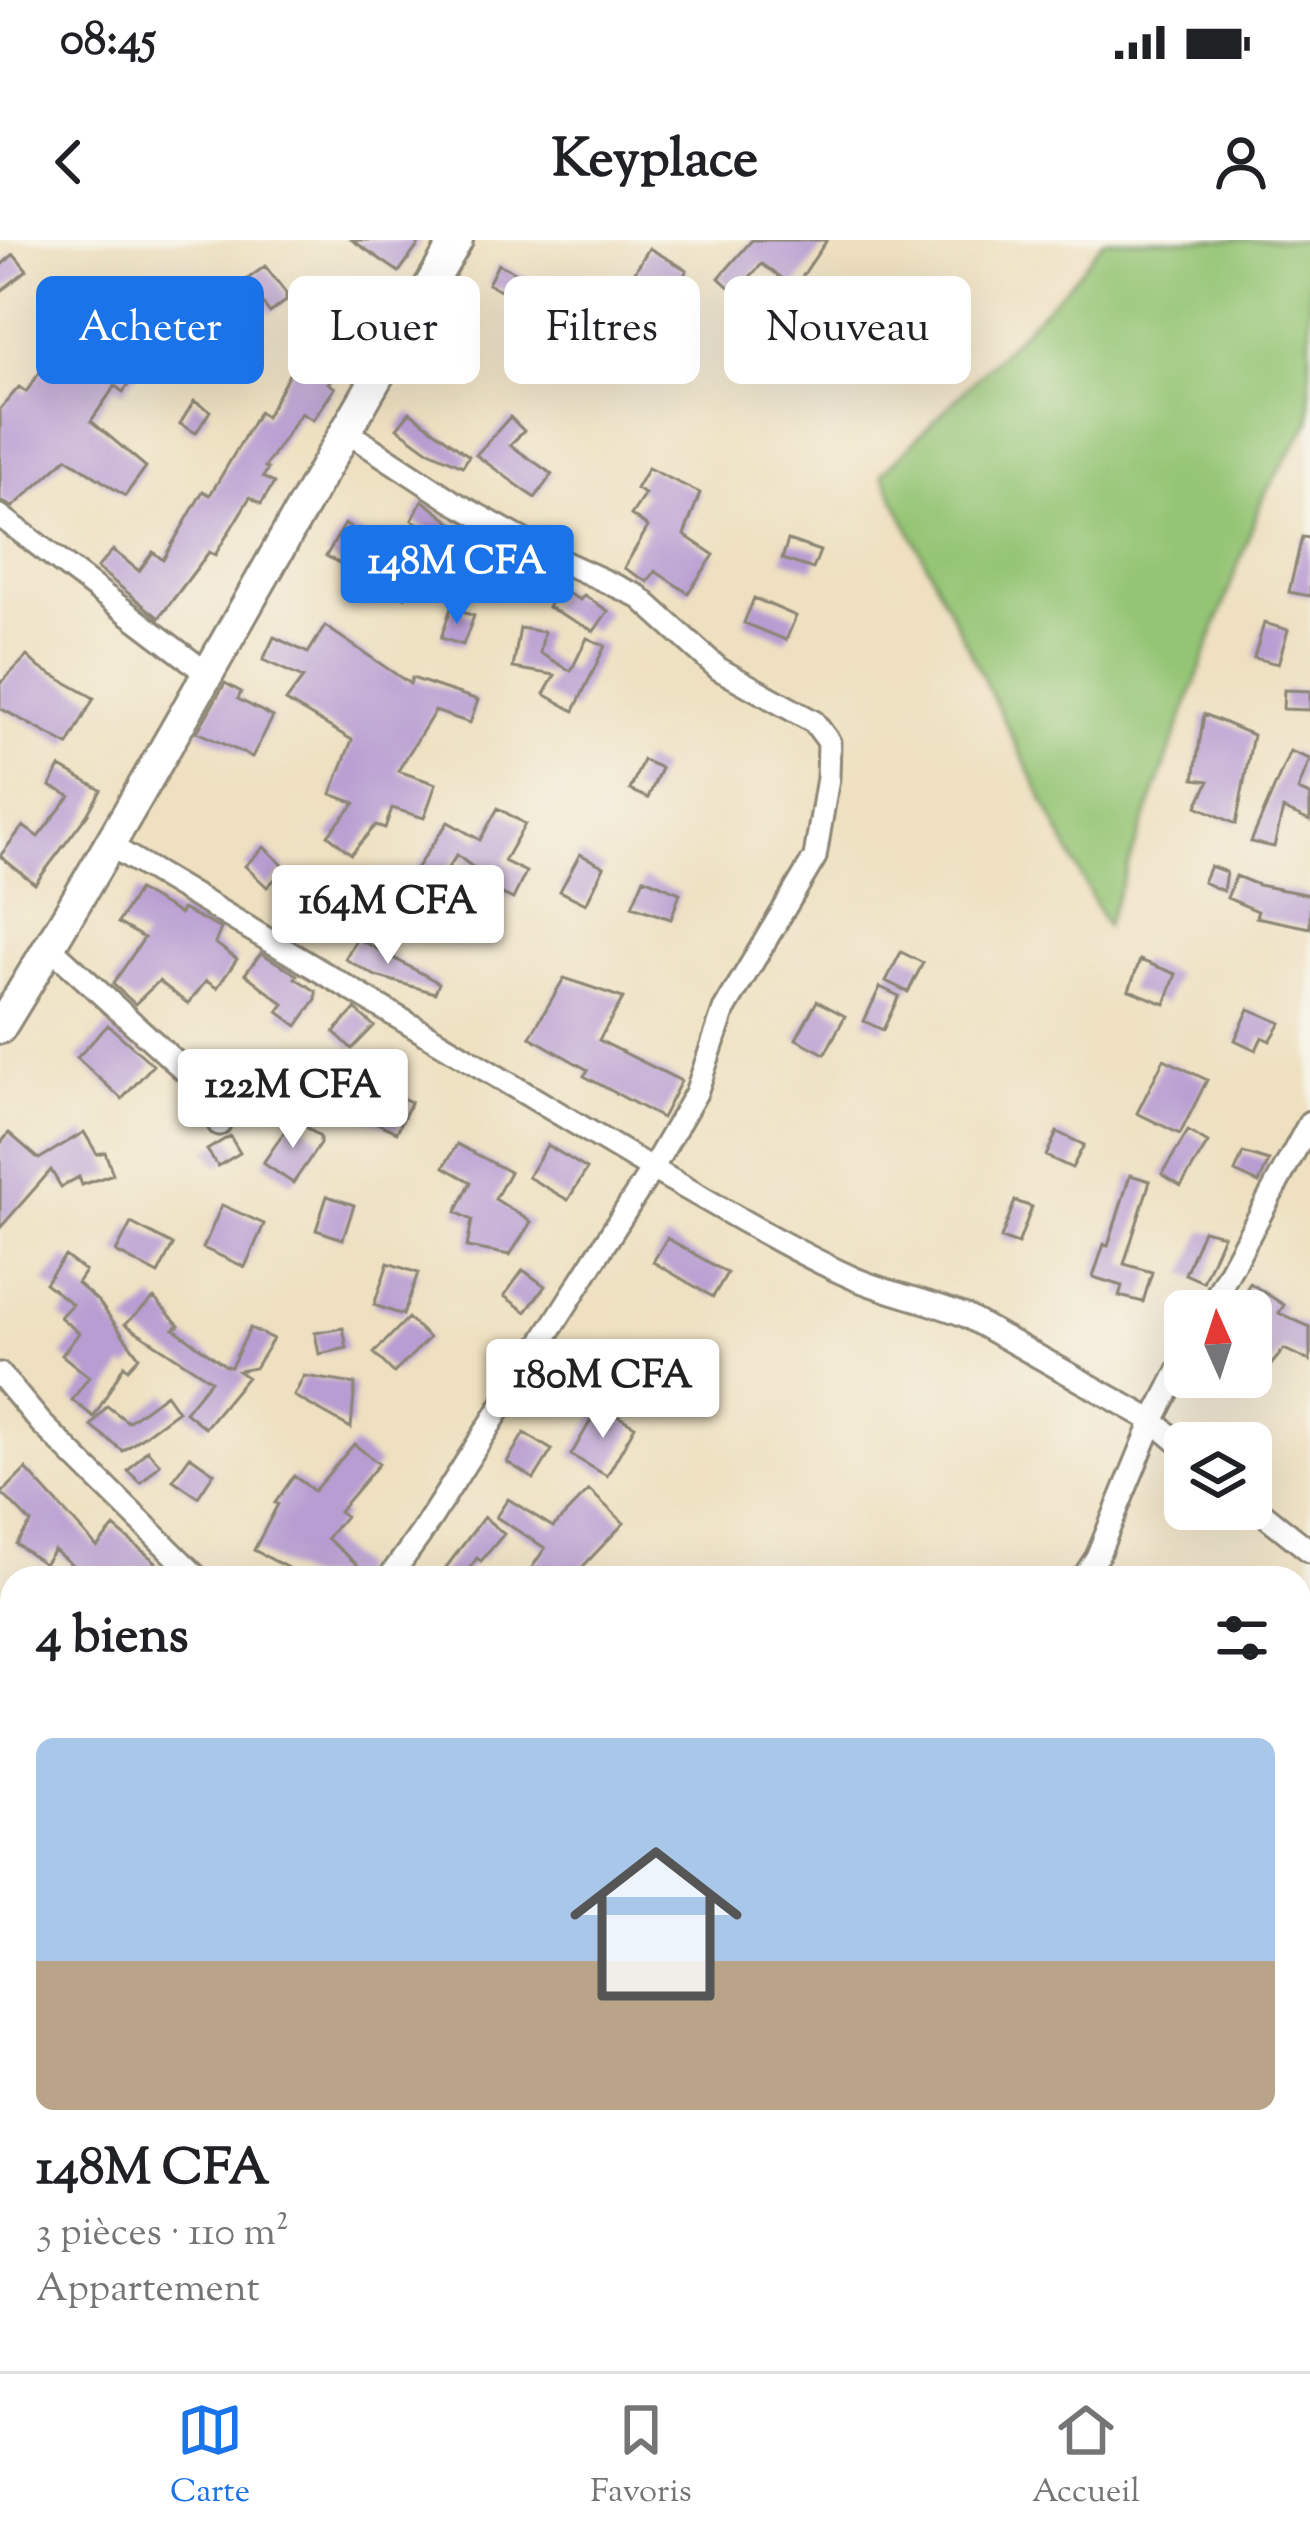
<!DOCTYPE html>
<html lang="fr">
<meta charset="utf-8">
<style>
:root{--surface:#fff;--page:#f2f2f2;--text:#202124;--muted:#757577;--line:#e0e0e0;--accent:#1a73e8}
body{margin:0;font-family:"Sorts Mill Goudy",serif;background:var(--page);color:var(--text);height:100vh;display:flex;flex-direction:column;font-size:45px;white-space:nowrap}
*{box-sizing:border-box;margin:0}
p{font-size:39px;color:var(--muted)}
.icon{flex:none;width:66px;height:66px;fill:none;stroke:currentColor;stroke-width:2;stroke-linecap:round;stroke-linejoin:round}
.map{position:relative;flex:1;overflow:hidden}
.drawer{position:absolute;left:0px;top:1326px;width:1311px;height:807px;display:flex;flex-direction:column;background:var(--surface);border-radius:36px 36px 0 0;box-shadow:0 12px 48px #0002}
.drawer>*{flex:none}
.top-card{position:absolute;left:36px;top:36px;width:1239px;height:108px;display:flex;gap:24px}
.needle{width:78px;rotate:357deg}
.fabs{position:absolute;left:1164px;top:1050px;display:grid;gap:24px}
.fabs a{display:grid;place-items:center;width:108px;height:108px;border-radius:18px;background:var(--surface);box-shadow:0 12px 48px #0002;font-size:60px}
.price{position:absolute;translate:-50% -102px;padding:0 27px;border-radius:12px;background:#fff;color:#222;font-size:39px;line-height:78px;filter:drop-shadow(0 3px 6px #0008)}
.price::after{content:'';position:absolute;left:50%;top:72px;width:36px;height:27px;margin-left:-18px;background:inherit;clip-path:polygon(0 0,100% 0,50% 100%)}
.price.current{background:var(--accent);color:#fff}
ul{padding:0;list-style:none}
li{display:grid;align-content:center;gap:24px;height:636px;padding:0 36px}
li span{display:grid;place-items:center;height:372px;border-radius:18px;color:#555}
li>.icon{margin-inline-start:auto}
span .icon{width:216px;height:216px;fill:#fffc;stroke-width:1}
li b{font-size:51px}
h2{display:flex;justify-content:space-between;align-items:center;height:144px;padding:0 36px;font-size:51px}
.tag{padding:0 42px;border-radius:18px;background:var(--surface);box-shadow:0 12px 48px #0002;font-size:42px;line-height:108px}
.tag.current{background:var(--accent);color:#fff}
.status{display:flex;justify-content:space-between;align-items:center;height:84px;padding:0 60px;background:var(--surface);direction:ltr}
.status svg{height:33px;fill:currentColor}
header{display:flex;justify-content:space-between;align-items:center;height:156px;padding:0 36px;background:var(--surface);font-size:54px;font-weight:800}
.dock{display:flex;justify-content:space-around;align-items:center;height:168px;border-top:3px solid var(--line);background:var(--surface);font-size:33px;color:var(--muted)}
.dock a{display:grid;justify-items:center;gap:6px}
.dock .current{color:var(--accent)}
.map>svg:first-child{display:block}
.green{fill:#94c574;stroke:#607850;stroke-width:3}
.building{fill:#b89dd2}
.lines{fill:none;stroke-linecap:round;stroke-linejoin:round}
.street-casing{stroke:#8c8676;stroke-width:27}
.secondary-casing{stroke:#8c8676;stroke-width:36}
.street{stroke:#fff;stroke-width:21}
.secondary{stroke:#fff;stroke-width:30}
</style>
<div class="status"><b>08:45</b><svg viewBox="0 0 49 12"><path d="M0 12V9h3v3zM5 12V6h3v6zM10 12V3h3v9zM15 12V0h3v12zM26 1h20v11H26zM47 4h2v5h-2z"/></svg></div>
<header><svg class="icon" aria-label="back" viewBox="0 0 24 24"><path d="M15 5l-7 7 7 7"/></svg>Keyplace<svg class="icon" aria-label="person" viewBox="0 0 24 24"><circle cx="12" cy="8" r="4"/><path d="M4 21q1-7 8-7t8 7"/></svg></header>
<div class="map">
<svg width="1310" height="2131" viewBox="0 0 1310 2131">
<rect width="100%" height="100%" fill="#f7f3e8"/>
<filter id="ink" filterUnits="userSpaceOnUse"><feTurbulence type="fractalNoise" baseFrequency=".00833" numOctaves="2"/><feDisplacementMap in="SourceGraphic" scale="24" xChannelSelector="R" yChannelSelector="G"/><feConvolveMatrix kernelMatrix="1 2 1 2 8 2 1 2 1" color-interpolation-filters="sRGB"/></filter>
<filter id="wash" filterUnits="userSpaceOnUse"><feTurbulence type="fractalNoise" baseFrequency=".004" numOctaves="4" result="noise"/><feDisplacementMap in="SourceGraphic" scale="48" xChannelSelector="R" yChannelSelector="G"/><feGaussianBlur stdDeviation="2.7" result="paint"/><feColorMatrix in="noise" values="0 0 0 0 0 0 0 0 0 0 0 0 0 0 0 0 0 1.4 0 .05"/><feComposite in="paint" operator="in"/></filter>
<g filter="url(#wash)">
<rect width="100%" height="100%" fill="#eee0c0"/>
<path class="green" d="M1104 0H1310V181L1263 257 1106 686 882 234 1071 42Z"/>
<g id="blocks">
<path class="building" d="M352 0H422L399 32Z
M752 0H827L795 47 762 24 735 53 719 38Z
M649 8 687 30 662 73 669 76 640 132 594 104 597 99 578 90 602 37 625 48Z
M14 14 27 30 0 52V26Z
M498 24 533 40 523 60 488 44Z
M265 26 286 53V61L270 73 245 41Z
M353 66 374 81 328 143 335 148 313 180 301 173 265 227 268 229 263 237 274 243 261 264 250 257 215 315 209 312 159 378 97 328 113 310 139 331 153 312 163 320 203 251 210 255 259 172 266 177 315 86 331 96Z
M785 76 807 92 794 111 771 95Z
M92 98 138 132 123 152 115 146 91 181 146 227 125 256 67 218 13 267 0 261V169L19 147 26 152 52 115 71 127Z
M194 161 210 171 196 193 180 184Z
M410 172 469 216 463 226 427 210 397 188Z
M510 177 524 191 510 205 552 234 535 258 476 215Z
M648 228 700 253 684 295 714 315 688 353 655 331 648 342 624 328 648 287 631 275 645 254 636 249Z
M422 260 474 300 480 294 485 296 504 315 461 353 425 316 443 298 412 280Z
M345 284 367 297 350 329 326 316Z
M1302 297 1310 298V356L1289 352Z
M788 300 820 311 813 329 782 319Z
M393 322 416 333 405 357 381 345Z
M558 348 580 360 584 355 608 371 594 391 548 367Z
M754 358 796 376 786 400 744 383Z
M451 368 474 376 463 405 441 398Z
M1264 383 1288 390 1278 424 1254 418Z
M325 386 410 444 412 438 478 460 470 483 435 471 398 531 436 544 424 578 392 568 385 588 376 585 351 614 328 595 355 563 331 554 352 500 286 461 303 438 263 420 274 397 308 413Z
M520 388 544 392 540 413 571 431 587 398 605 406 574 471 544 454 555 435 513 428Z
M27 416 40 428 94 458 68 505 0 468V444Z
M225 443 241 452 238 459 273 477 252 517 197 492Z
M1284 450 1310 451V470L1283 469Z
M1204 474 1253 495 1236 584 1197 566 1209 541 1194 539Z
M1290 511 1310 519 1298 550 1310 555V581L1283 569 1274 607 1251 602Z
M643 520 661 528 648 558 630 550Z
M60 527 101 550 87 575 35 644 0 616 23 586 38 597 70 556 50 546Z
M498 568 525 584 504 621 526 632 513 659 486 646 489 640 457 615 432 651 411 636 448 582 480 600Z
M264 607 286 628 267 647 245 626Z
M580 614 604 627 586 664 560 651Z
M1210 626 1226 632 1223 651 1203 642Z
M1236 636 1258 645 1310 655V688L1256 677 1258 671 1227 658Z
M644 638 680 653 671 679 632 666Z
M138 650 180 674 182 669 221 689 215 703 237 719 217 748 206 741 188 764 159 741 135 764 113 744 144 698 118 683Z
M354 656 370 667 349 696 333 684Z
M357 698 439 743 435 753 376 736 345 719Z
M901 712 923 723 908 752 886 741Z
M261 713 297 735 295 738 316 751V759L297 786 278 772 284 764 245 734Z
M1140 720 1176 734 1165 764 1129 750Z
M564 738 623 758 599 800 681 841 662 878 584 836 588 830 530 797Z
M880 747 899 756 883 790 864 781Z
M817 761 845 776 825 814 796 799Z
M355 769 374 786 352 809 334 792Z
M1249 769 1281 783 1270 801 1262 797 1256 810 1235 800Z
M108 785 153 825 122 859 77 818Z
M1164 819 1207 840 1180 894 1137 873Z
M363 841 411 862 397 892 353 872Z
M294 878 320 897V904L293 943 263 923Z
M1188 891 1208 903 1181 946 1162 934Z
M84 892 97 914 105 912 113 934 82 945 79 937 61 947 51 930 0 988V904L9 893 39 919Z
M1057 892 1084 905 1072 928 1046 916Z
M230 896 240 913 218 926 207 910Z
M457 904 510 932 495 959 531 982 510 1015 467 1007 472 980 456 972 471 942 444 927Z
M547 905 587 929 568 960 528 937Z
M1243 913 1269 921 1259 943 1235 932Z
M1130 935 1150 941 1124 1024 1152 1032 1143 1062 1119 1056 1122 1046 1093 1037 1104 1004 1108 1006Z
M327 956 354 965 343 999 316 990Z
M1015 961 1032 967 1018 1004 1001 998Z
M222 965 264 984 245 1027 203 1008Z
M131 983 173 1005 158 1034 116 1012Z
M1203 990 1223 995 1203 1042 1185 1034Z
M667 998 727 1033 713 1057 653 1022Z
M65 1016 85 1031 77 1043 99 1062 139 1117 128 1129 124 1125 94 1177 72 1160 89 1137 62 1115 79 1093 60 1077 72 1064 45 1043Z
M388 1023 418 1033 403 1075 374 1065Z
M523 1030 545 1046 526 1072 504 1056Z
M1250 1043 1284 1065 1279 1073 1310 1087V1121L1284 1109 1266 1131 1251 1119V1071H1233Z
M154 1058 179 1085 174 1089 226 1126 231 1127 250 1088 273 1099 255 1128 238 1131 247 1137 205 1188 185 1172 211 1140 125 1084Z
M408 1078 429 1098 394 1133 374 1113Z
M343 1088 347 1108 319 1114 315 1093Z
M304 1136 355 1144 351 1188 294 1156Z
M166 1154 178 1171 123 1211 91 1186 107 1166 128 1182Z
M599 1166 635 1186 607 1236 571 1215Z
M524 1193 552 1210 534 1239 507 1222Z
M354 1204 379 1224 339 1271 345 1276 327 1298 361 1328 352 1338H307L254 1310 278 1264 275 1263 294 1236 314 1251Z
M147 1210 160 1224 141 1243 128 1231Z
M190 1216 214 1233 198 1257 173 1240Z
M26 1229 97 1307 114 1287 156 1322 143 1338H88L54 1310 44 1324 16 1304 31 1283 2 1253Z
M589 1250 624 1283 572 1338H525L545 1308 496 1277 508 1259 553 1287Z
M484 1277 504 1294 481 1321 477 1318 462 1338H438Z"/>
</g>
</g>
<g filter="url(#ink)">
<use href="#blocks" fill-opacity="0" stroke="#8c8676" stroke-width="3"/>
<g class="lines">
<defs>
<path id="street" d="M344 190 452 261 559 320 638 356 719 429 814 482 829 502 828 538 815 617 724 770 696 853 652 929C717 965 782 1006 851 1037 888 1054 928 1060 966 1076L1153 1181 1185 1208
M0 276 208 434
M111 606 652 929 420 1295 389 1338
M50 707 195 840 219 884
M1208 1071 1310 882
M0 1134 41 1183 198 1338
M1251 1264 1310 1311
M1083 1338 1097 1317 1153 1181 1185 1118
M0 1776 12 1790
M0 1889 12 1871
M245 2121 254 2131
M667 2131 670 2121"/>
<path id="secondary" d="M0 788C159 529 302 261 457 0"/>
</defs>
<use href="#street" class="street-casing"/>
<use href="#secondary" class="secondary-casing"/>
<use href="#street" class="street"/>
<use href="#secondary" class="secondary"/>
</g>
</g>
</svg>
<div class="fabs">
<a><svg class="needle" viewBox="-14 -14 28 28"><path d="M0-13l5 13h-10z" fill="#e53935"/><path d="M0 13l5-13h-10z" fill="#757577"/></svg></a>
<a><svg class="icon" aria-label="layers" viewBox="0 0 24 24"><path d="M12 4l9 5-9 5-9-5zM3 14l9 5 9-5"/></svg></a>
</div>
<b class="price current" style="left:457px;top:387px">148M CFA</b>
<b class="price" style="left:388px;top:727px">164M CFA</b>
<b class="price" style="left:293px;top:911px">122M CFA</b>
<b class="price" style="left:603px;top:1201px">180M CFA</b>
<div class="top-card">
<a class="tag current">Acheter</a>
<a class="tag">Louer</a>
<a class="tag">Filtres</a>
<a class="tag">Nouveau</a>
</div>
<section class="drawer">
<h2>4 biens<svg class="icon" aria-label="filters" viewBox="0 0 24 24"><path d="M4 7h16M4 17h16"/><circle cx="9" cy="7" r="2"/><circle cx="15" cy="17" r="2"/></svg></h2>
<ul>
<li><span style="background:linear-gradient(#a9c7e8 60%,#b9a48a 0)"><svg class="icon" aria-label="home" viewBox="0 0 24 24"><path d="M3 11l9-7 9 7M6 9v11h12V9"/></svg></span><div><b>148M CFA</b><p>3 pièces · 110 m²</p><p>Appartement</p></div></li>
</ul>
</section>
</div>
<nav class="dock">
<a class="current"><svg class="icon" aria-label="map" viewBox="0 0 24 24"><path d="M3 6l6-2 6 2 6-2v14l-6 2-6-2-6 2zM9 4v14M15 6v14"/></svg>Carte</a>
<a><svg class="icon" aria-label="saved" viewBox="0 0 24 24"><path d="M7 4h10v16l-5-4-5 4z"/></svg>Favoris</a>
<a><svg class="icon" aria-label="home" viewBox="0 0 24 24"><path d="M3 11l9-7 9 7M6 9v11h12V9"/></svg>Accueil</a>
</nav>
